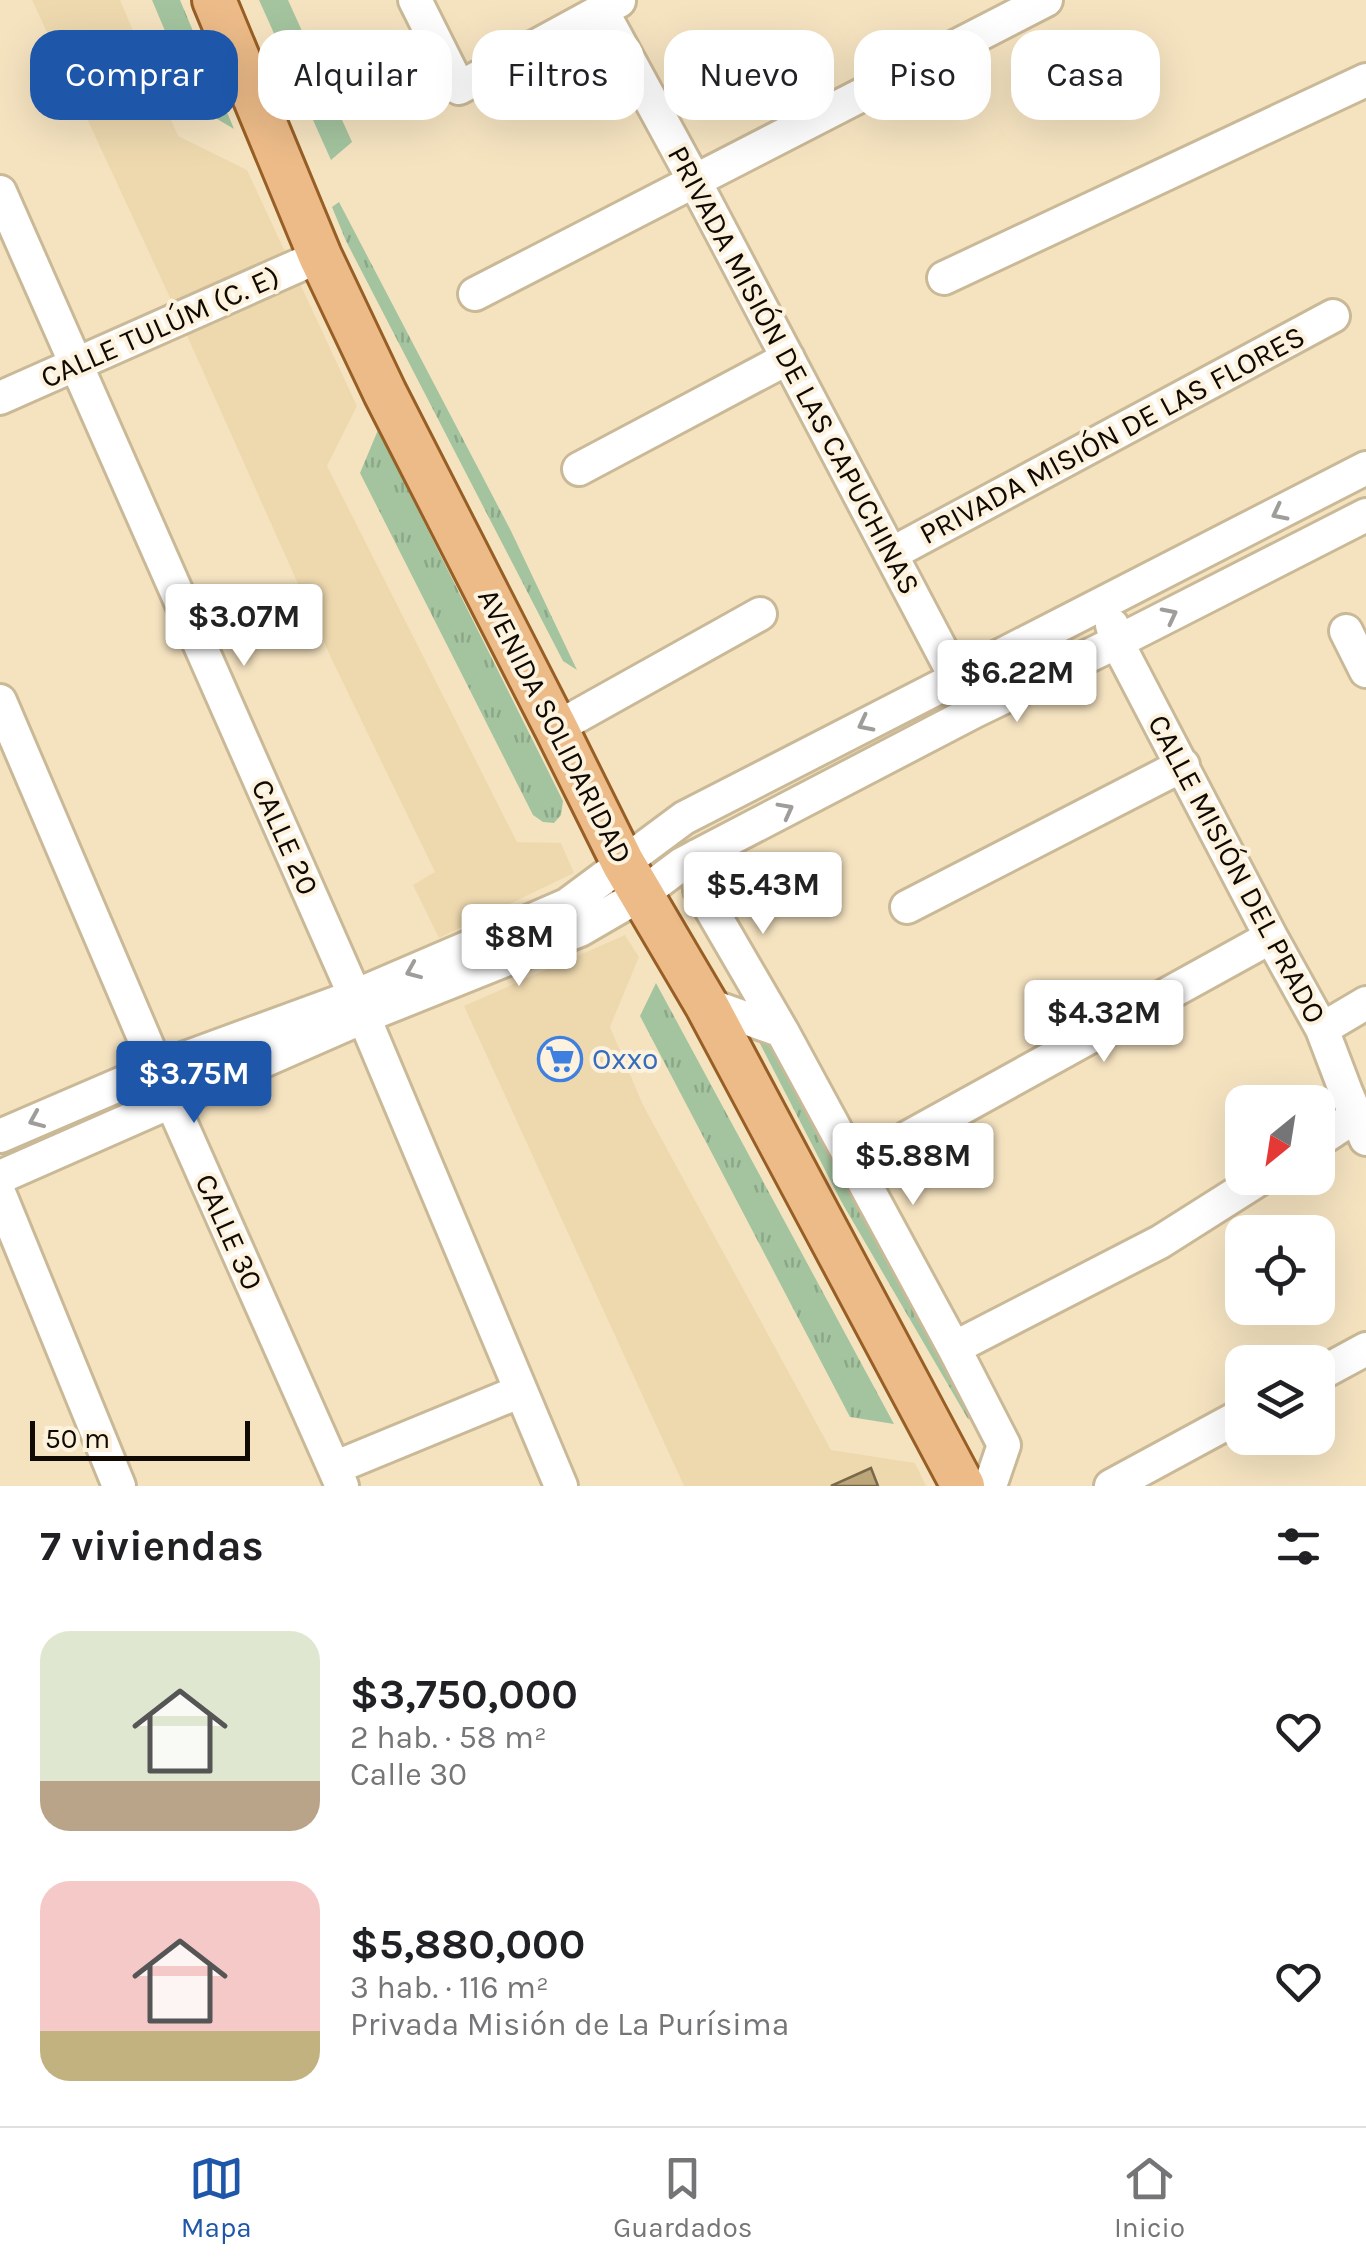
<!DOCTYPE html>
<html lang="es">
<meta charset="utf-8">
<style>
:root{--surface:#fff;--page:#f6f6f6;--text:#202124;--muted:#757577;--line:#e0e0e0;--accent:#1e57a9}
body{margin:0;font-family:Karla,sans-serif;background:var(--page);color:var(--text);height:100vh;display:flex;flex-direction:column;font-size:38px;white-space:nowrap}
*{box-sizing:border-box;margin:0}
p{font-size:32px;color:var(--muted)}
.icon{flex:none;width:55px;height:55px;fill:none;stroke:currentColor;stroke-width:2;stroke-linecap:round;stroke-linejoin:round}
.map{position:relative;height:1486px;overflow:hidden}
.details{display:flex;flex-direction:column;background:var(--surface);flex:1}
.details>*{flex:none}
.top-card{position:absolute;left:30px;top:30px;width:1308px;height:90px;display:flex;gap:20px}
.needle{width:65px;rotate:210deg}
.fabs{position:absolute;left:1225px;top:1085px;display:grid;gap:20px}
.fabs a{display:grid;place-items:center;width:110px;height:110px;border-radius:20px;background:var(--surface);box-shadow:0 10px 40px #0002;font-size:50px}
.scale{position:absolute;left:30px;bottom:25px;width:220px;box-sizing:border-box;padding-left:10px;border:5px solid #100a02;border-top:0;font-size:28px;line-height:35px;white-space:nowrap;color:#100a02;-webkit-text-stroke:8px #fcf2dd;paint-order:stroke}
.price{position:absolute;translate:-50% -85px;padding:0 22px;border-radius:10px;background:#fff;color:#222;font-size:32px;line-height:65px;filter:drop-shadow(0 2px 5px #0008)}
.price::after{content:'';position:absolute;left:50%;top:60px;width:30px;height:22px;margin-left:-15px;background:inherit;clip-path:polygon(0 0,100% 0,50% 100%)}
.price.active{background:var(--accent);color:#fff}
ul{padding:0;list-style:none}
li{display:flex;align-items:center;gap:30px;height:250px;padding:0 40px}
li span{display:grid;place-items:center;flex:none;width:280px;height:200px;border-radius:30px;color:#555}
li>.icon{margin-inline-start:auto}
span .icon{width:120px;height:120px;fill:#fffc;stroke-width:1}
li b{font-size:42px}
h2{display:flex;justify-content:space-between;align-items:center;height:120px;padding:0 40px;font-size:42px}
.tag{padding:0 35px;border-radius:30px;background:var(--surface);box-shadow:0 10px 40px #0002;font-size:35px;line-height:90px}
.tag.active{background:var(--accent);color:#fff}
.menu{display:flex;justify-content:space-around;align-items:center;height:140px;border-top:2px solid var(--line);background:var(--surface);font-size:28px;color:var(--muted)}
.menu a{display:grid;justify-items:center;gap:5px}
.menu .active{color:var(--accent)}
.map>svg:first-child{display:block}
.built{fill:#eed9af}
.grass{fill:url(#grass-tufts)}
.green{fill:#a4c49f}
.building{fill:#bca67a;stroke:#79694a;stroke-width:2.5}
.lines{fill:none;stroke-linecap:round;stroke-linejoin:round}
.minor-casing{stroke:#cab997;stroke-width:38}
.major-casing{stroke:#975f25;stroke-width:48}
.minor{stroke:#fff;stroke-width:32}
.major{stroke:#ecbb88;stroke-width:42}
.oneway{stroke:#9f9d9a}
.labels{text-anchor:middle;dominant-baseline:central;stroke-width:8;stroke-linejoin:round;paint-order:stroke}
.street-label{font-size:30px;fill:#100a02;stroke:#fcf2dd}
.shop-label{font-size:30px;fill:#366cbe;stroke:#fcf2dd;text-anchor:start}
</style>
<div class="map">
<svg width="1366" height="1486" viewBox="0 0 1366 1486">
<defs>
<pattern id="grass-tufts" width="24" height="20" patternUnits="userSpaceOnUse" patternTransform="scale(2.5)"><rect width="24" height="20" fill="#a4c49f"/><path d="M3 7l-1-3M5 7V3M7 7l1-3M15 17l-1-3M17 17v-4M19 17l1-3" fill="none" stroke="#8ca787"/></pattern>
</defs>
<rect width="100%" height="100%" fill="#f5e3c0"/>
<path class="built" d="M32 0H120L178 136 247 170 357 406 327 466 517 842 561 843 574 873 439 938 413 885 435 872 332 660 172 302Z
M625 935 639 957 610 1027 643 1105 831 1450 915 1463 926 1486H684L464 1006Z"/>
<path class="grass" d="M152 0H180L234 129 197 107Z
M339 202 511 531 577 670 563 661 346 241 332 207Z
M378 430 563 801 561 815 554 823 543 822 533 815 360 473Z
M656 983 894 1424 850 1417 640 1016Z
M754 1032 765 1033 973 1418 968 1419 841 1201Z"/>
<path class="green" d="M259 0H288L352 142 331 160Z"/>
<path class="building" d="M871 1468 878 1486H831Z"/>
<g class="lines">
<defs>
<path id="minor" d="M415 0 459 88 619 1
M602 11 694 180 956 678
M0 192 355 996 561 1486
M944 278 1366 80
M475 294 1046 0
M0 398 320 256
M579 469 788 358
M891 554 1333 316
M1112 625 1117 642 1271 937 1322 1029 1346 1092 1366 1139
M1346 631 1366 671
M0 701 171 1101 342 1486
M556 728 760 614
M697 856 700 890 782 1031
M907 907 1183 765
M706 1004 782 1031 954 1348 1004 1445 990 1486
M1322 1029 1366 1003
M0 1136 158 1068 355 996 567 905 684 818 1366 468
M907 1138 1271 937
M1318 1141 1356 1116
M0 1177 363 1017 580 930 642 894 682 864 697 856 975 711 1117 642 1366 515
M0 1195 119 1486
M954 1348 1160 1242 1261 1178
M1318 1375 1366 1349
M334 1468 521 1391
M1111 1486 1242 1415"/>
<path id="major" d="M214 0 320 256 385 393 556 728 623 863 706 1004 963 1486"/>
</defs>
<use href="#minor" class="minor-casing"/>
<use href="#major" class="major-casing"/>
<use href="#minor" class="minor"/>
<use href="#major" class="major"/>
</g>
<defs><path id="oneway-chevron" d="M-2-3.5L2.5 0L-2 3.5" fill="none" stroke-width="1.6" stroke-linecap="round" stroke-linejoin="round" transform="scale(2.5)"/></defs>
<g class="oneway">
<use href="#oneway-chevron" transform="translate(1279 513) rotate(153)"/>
<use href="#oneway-chevron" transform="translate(1170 615) rotate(-27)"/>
<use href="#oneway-chevron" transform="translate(865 724) rotate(153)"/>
<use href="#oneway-chevron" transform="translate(786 810) rotate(-28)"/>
<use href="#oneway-chevron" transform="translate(413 971) rotate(157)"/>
<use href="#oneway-chevron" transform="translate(36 1120) rotate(157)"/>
</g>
<defs>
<symbol id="supermarket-ring" viewBox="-11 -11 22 22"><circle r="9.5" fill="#fcf2dd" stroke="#3f7fe0" stroke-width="1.5"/><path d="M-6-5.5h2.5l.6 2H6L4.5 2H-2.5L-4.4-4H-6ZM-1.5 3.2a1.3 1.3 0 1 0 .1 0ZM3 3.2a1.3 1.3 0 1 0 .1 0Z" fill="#3f7fe0"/></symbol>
</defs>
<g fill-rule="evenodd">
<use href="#supermarket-ring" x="535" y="1034" width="50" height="50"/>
</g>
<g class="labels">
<g class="street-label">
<text transform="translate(160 327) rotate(-24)">CALLE TULÚM (C. E)</text>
<text transform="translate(794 370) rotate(62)">PRIVADA MISIÓN DE LAS CAPUCHINAS</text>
<text transform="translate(1112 435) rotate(-28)">PRIVADA MISIÓN DE LAS FLORES</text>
<text transform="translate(555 726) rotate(63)">AVENIDA SOLIDARIDAD</text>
<text transform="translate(285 837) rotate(66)">CALLE 20</text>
<text transform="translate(1237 869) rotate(62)">CALLE MISIÓN DEL PRADO</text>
<text transform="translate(229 1232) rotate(66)">CALLE 30</text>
</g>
<g class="shop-label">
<text x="592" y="1059">Oxxo</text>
</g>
</g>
</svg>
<div class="fabs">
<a><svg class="needle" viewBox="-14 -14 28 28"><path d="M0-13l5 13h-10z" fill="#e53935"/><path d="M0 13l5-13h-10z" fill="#757577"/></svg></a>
<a><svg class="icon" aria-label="locate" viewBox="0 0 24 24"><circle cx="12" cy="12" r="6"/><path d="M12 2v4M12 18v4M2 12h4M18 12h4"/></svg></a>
<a><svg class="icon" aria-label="layers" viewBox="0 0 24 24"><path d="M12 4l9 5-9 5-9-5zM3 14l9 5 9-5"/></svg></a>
</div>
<div class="scale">50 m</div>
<b class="price" style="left:244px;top:669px">$3.07M</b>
<b class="price" style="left:1017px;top:725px">$6.22M</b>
<b class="price" style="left:763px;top:937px">$5.43M</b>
<b class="price" style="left:519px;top:989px">$8M</b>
<b class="price" style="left:1104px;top:1065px">$4.32M</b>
<b class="price active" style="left:194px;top:1126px">$3.75M</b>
<b class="price" style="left:913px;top:1208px">$5.88M</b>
<div class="top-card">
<a class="tag active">Comprar</a>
<a class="tag">Alquilar</a>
<a class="tag">Filtros</a>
<a class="tag">Nuevo</a>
<a class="tag">Piso</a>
<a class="tag">Casa</a>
</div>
</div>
<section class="details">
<h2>7 viviendas<svg class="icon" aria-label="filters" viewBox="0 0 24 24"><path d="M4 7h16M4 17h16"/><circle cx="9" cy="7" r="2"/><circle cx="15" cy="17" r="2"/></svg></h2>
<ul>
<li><span style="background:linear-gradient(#dfe7d0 75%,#b9a48a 0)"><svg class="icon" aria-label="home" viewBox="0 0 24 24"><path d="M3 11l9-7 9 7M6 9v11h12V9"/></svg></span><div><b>$3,750,000</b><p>2 hab. · 58 m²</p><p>Calle 30</p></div><svg class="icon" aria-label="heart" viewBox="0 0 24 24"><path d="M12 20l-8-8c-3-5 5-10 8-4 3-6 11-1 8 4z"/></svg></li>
<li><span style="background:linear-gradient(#f6c9c9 75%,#c2b280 0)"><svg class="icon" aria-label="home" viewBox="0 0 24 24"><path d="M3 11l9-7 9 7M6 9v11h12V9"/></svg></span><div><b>$5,880,000</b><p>3 hab. · 116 m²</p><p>Privada Misión de La Purísima</p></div><svg class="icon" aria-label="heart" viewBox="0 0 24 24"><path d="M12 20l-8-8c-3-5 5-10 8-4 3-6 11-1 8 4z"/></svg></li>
</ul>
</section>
<nav class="menu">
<a class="active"><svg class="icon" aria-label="map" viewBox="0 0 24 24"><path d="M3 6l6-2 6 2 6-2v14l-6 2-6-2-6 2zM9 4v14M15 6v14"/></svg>Mapa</a>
<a><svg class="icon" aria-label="saved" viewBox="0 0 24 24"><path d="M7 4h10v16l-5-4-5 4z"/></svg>Guardados</a>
<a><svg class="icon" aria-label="home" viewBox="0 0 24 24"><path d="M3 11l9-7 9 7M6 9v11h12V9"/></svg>Inicio</a>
</nav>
